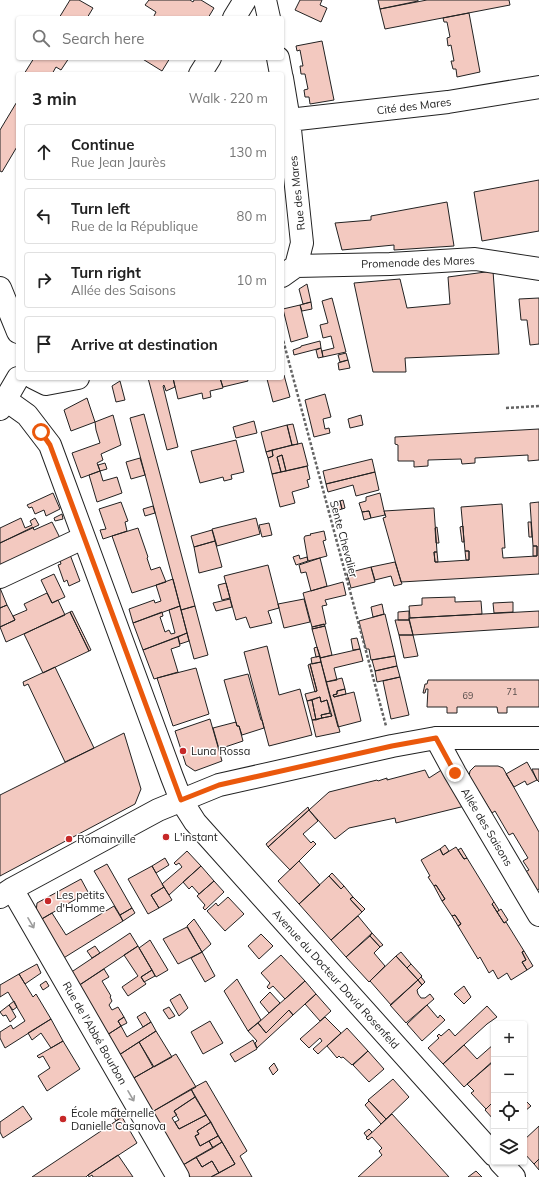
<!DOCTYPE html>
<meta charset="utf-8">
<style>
:root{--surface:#fff;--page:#f6f6f6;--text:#222;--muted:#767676;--line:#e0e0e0}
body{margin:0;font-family:Mulish,sans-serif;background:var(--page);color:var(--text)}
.controls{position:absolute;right:12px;bottom:12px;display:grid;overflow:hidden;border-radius:4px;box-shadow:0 1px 3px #0004}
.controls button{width:36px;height:36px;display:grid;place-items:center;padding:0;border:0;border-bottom:1px solid var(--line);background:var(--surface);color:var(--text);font:20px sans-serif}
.stop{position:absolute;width:12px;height:12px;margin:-9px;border:3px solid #ea580c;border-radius:50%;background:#fff}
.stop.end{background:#ea580c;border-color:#fff;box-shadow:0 1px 4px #0008}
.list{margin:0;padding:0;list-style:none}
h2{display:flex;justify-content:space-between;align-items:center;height:52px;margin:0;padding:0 16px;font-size:17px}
h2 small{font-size:13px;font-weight:400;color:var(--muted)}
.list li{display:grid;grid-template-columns:26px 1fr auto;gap:12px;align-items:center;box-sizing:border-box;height:56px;margin:0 8px 8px;padding:0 8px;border:1px solid var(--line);border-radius:4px}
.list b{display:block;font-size:15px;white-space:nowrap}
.list p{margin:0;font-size:13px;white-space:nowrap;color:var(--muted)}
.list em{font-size:13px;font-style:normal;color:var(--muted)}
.icon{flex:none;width:22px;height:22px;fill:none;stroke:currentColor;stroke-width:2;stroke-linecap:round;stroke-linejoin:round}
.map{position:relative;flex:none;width:539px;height:1177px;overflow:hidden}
.search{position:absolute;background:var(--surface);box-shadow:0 1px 3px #0004;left:16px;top:16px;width:268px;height:44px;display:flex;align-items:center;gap:10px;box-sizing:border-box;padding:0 14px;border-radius:4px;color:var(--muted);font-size:15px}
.panel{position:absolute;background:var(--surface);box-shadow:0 1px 3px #0004;left:16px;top:72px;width:268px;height:308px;border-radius:4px}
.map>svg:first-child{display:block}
.building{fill:#f3c9c0;stroke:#222}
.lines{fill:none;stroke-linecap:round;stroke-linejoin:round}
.minor-casing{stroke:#222;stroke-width:24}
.path{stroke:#646464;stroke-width:2.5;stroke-dasharray:3 2;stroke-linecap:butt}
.minor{stroke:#fff;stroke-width:22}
.oneway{stroke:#9c9c9c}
.route{stroke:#ea580c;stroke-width:5}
.poi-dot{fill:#c62828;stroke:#fff;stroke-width:1.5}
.labels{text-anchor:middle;stroke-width:3;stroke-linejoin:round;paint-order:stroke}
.number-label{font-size:9px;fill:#564c4a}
.street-label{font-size:11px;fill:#222;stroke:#fff}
.poi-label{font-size:11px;fill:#222;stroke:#fff;text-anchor:start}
</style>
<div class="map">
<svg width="539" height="1177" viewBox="0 0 539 1177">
<rect width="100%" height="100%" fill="#fff"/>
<path class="building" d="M70,0H79L93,8L87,18H59Z
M149,0H190L193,2L194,0H201L214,8L208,18H153L156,12L145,5Z
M300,0H322L320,5L327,8L321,22L295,10Z
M378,0H418V1L380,9Z
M427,0H509L510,5L385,29L380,9Z
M469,13L480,72L457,77L456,69H453L451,61H454L451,45L448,46L447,38L450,37L447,22H444L443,18Z
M322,41L334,100L310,104L309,97H305L304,90L308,89L305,74H301L300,66H303L300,50L297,51L296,46Z
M34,58H69L61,70L56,67L52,74H24Z
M141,58H170L162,71Z
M18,100V145L2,172L0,171V130Z
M539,180V231L482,241L474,192Z
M447,202L454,246L394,250V245L342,250L335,223L371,220V216Z
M493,271L499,354L405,358L406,372H373L354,283L400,279L407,308L450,304L448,277Z
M307,284L311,302L303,304L299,289Z
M332,298L346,352L323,357L322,351L334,348L331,336L323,338L320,325L328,323L322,301Z
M539,298V344L530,345L527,320H521L519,299Z
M311,302L312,309L302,311L300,305Z
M300,305L308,337L291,342L283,309Z
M320,341L321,348L294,355L293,350L301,347V346Z
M321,348L323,357L318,358L316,350Z
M346,353L348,360L340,362L338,355Z
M348,360L350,368L339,370L338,363Z
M284,375L290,397L273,402L267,379L282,378V376Z
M148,378H173L175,387L166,391L164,385L163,386L178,447L167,450Z
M173,378H220L223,388L210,391L211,397L203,399L202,393L178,399Z
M220,378H247L248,381L223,387Z
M120,381L125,400L116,402L112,386Z
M325,394L331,417L323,419L325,429L329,428L330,433L314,437L305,400Z
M87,398L95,422L71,431L64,410Z
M144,414L195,606L181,610L130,418Z
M113,415L121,445L101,454L103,460L97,463L100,471L81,478L72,453L100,443L96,430L95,422Z
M361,415L363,425L350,428L348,419Z
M254,421L257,433L236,438L233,427Z
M293,424L298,444L292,445L287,425Z
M287,425L292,445L266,452L261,432Z
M539,429V460L528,461V455L475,458V463L462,464L461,459L428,460V466L414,467V461H398V445L395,444V437Z
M236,440L244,472L231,475L232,479L224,481L223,477L200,483L191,451Z
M302,443L308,466L286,471L282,455L277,457L281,472L272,474L268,458L273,456L272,450Z
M272,450L273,456L268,458L266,452Z
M282,455L286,471L281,472L277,457Z
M140,458L145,475L131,479L126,462Z
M372,459L375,472L326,484L323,471Z
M105,463L107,469L100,471L98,465Z
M307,466L310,479L307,480L309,487L292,492L295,503L280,507L272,474Z
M100,471L103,481L117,477L122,493L97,502L89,475Z
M375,472L379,490L356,496L353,485L328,492L326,484Z
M53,493L60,509L46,516L44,510L35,514L32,507L29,508L27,505Z
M380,493L385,515L371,518L369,511L362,512L359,503L366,501V497Z
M343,500L345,508L342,509L340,501Z
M340,501L342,509L332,512L331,503Z
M121,502L128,521L125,522L127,531L103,539L100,530L106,529L99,509Z
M539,502V574L401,582L383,518L386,517L384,511L434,508L437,552H434L435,562H438L469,560V551H465L461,507L502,504L505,548H502L503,558L537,556V546H533L530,503Z
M153,506L155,513L145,516L143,509Z
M369,511L371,518L364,520L362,512Z
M62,514L63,519L55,521L54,518Z
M21,518L25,528L32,525L30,521L35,518L39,525L0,543V528Z
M256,518L260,534L217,546L212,529Z
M52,522L61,540L0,569V543L33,527L34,530Z
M528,522H531L532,537H529Z
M269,523L272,535L262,537L259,525Z
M463,526L464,542H462L460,527Z
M437,527L439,543H436L435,528Z
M138,528L148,557L147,558L151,570L160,567L166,582L132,593L112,536Z
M212,530L215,541L194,547L191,536Z
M324,531L326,540L323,541L327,556L308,561L304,538L305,536L311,535L310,534Z
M215,541L222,567L199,573L194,547Z
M533,546H537V556H533Z
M465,551H469V560H466Z
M69,552L80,581L69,586L67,580L64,582L58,565L61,564L59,557Z
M434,552H437L438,562H435Z
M299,555L300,559L307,557L308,561L296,565L293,557Z
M320,558L327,586L311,591L306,572L301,573L299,565Z
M395,562L402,584L394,586L391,576L375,580L371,567Z
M268,565L279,608L268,611L272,623L250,628L246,617L236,620L224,576Z
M371,567L375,582L351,588L347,573Z
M54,574L65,597L52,603L41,580Z
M173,579L180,606L133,623L129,609L154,600L155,603L161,601L156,585Z
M343,582L346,595L325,600L327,605L322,606L326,624L312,627L303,593Z
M226,583L230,598L222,600L218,585Z
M0,588L7,605L0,608Z
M47,593L52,603L58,600L65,615L6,642L0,627L15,620L13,616L27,610L24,604Z
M455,597V602L481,601L482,614L410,618L409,606L422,605V598Z
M230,599L232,607L216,611L213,603Z
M304,599L310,622L284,628L278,604Z
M513,602V612L494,613L493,603Z
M382,604L384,614L373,617L371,607Z
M7,605L15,620L0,627V608Z
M180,606L187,633L143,650L133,623L162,612L163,616L160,617L165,632L169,630L171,634L175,633L169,610Z
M195,606L208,655L194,659L181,610Z
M72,611L91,650L89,651L70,612Z
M409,611V620H398V612Z
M539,611V627L413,635L409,618Z
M70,612L89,651L43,673L24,634Z
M385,614L395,656L371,660L369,649H366L359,621Z
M395,620H409L413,635H399Z
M324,624L325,626L312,629V627Z
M325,626L332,655L320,658L312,629Z
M187,633L189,641L180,644L178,637Z
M399,635H413L418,656L404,658Z
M178,637L180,646L171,649L178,672L154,679L143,650Z
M357,638L360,649L353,650L351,639Z
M267,646L279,695L300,689L312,735L269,746L244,652Z
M317,647L320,656L316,657L314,648Z
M360,649L363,661L334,668L337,680L326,682L320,658Z
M320,656L321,662L312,664L311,658Z
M395,656L397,666L375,671L372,660Z
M321,662L340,732L316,737L312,720L332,716L327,700L321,702L320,697L307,701L305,694L317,691L310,664Z
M310,664L317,691L315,692L308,665Z
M397,666L400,677L377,682L375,671Z
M55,667L94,748L65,762L28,684L24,686L23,682Z
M196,668L209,714L173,726L157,678Z
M248,674L261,720H262L264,728L242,735L239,726H237L224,680Z
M400,677L409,715L391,719L383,681Z
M342,678L345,689L337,691V694L333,695L334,697L354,692L361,721L338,727L326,682Z
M428,680H539V707H507V713H498L497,707H457V713H447V707H427L428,689H426L425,693H423L425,684H427Z
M345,689L346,694L334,697L333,695L337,694V691Z
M320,697L321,702L327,700L330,713L321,715L322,718L316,720L312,700Z
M312,700L316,720H312L307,701Z
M330,713L332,716L322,718L321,715Z
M210,719L222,761L195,771L186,765L175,731Z
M236,722L237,726H239L243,741L219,749L213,728Z
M124,733L141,789L135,804L0,876V795Z
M527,762L537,780L527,785L525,781L514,787L506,774Z
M475,766H498L503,768L539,832V889L536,891L525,872L529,870L523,861L528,858L513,833L509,835L495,811L492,813L469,776L470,771Z
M443,769L465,806L396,823L395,818L349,828L335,839L309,810L329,792L377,780L378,781L387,778V780L425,770L429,778Z
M532,769H539V782L537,780Z
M308,807L309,810L268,847L266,844Z
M309,810L318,821L303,834L311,843L313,841L316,844L290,870L268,847Z
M445,845L449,851L443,855L440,849Z
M456,847L464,859L467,858L494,902L492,904L504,923L506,922L524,951L522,952L526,960L522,962L527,970L511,980L507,973L498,979L493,970L489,973L480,957L478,959L458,926L461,924L455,915L452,916L442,901L445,899L436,885L434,886L428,877L430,876L421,860L440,849L443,855Z
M461,848L467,858L464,859L458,850Z
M187,851L201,866L169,895L162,884L182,867L179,863L176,865L174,863Z
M165,858L169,865L156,873L152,866Z
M299,861L320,885L299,904L278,881Z
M107,864L132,908L120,915L94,871Z
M152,866L164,887L151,895L159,908L148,914L128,879Z
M201,866L214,881L199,894L192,886L189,889L183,882Z
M332,873L344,886L341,889L329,876Z
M329,876L341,889L344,886L353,897L350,899L362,912L331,940L299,904Z
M81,879L88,892L40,920L36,912L37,903Z
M214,881L224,892L205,910L203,908L205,905L197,896Z
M436,885L445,899L442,901L434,886Z
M164,887L172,900L159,908L151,895Z
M228,897L244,914L225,931L207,911L216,903L218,906Z
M353,897L365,909L362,912L350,899Z
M494,902L499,910L497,912L492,904Z
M114,906L123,921L62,959L40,920L52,913L66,935Z
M132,908L135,913L123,921L120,915Z
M501,909L508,920L504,923L497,912Z
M455,915L461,924L458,926L452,916Z
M358,916L372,933L346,957L331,940Z
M194,919L211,944L202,952L187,926Z
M187,927L202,952L178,964L163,939Z
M130,933L138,946L78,986L70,973Z
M372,933L383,945L380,947L370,936Z
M261,934L273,946L259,959L248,946Z
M370,936L380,947L374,953L385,966L369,982L346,957Z
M150,940L168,970L156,977L139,948Z
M95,946L100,953L92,958L87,951Z
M138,946L152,970L141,977L146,984L128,996L122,987L138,976L124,955Z
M524,951L533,966L527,970L522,962L526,960L522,952Z
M202,952L215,976L205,982L191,958Z
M401,952L411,964L407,968L396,956Z
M281,955L305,981L285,999L273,986L269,989L267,987L270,983L261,973Z
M396,956L418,980L391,1005L370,981Z
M37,964L41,973L25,984L19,974Z
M411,964L422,976L418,980L407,968Z
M104,969L109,977L102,981L111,996L110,997L112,1001L109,1005L112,1010L118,1007L124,1017L118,1021L121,1026L107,1035L78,986Z
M152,970L155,976L144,982L141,977Z
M19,974L33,997L36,994L51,1019L5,1048L0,1038V1032L11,1025L13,1029L25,1021L8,992L0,997V985Z
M421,977L425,982L422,985L418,980Z
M237,979L261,1020L248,1031L224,991Z
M418,980L422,985L417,990L418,994L421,998H425L430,994L434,999L406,1023L390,1005Z
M46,981L49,986L43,990L40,985Z
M305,981L316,994L293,1015L289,1010L266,1033L258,1023Z
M464,986L471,997L464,1004L454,994Z
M270,992L280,1003L269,1013L260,1002Z
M180,994L188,1008L179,1016L170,1000Z
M316,994L331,1011L320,1021L305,1004Z
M14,1001L17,1007L13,1010L9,1005Z
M9,1005L16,1017L10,1022L6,1015L3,1016L0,1012Z
M427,1005L438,1018L440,1015L445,1020L422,1041L407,1024Z
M487,1006L497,1017L487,1024L443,1064L428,1048L439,1038L437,1036L439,1034L441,1036L449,1029L455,1036Z
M169,1007L175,1016L169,1019L163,1010Z
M289,1010L293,1015L257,1048L255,1043L257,1041L248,1031L258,1023L266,1033Z
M145,1012L151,1022L143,1027L137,1017Z
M124,1017L127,1023L121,1026L118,1021Z
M325,1017L341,1033L318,1054L313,1049L322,1041L320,1038L309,1048L300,1039Z
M51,1019L63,1041L51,1048L41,1033L32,1040L28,1033Z
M210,1021L223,1043L203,1054L191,1032Z
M151,1022L156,1031L119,1055L107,1035L121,1026L127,1037Z
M347,1028L368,1051L352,1065L343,1057L341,1058L339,1056L337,1058L327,1046Z
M156,1031L172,1057L154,1067L139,1042Z
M253,1040L257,1049L235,1062L230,1054Z
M63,1041L80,1069L47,1091L38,1076L50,1068L43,1056L39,1058L37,1056Z
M139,1042L153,1067L132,1079L119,1055Z
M494,1044V1060L464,1087L443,1064L464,1045L477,1059Z
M368,1051L384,1069L369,1082L353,1065Z
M176,1054L196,1087L152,1112L132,1079Z
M494,1061V1101L486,1109L471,1093L474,1091L467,1084Z
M274,1063L278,1070L273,1075L269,1068Z
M393,1079L409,1097L386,1119L368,1100Z
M206,1081L247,1151L240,1156L252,1177H211L235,1164L191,1089Z
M191,1089L195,1097L174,1111L177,1115L172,1118L179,1129L206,1115L211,1122L197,1131L199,1134L195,1136L200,1146L209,1141L213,1148L183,1165L152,1112Z
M195,1097L206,1115L179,1129L175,1122L179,1120L174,1111Z
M524,1099L531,1106L525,1111L524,1110Z
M369,1101L386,1119L381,1124L365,1105Z
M494,1101V1120L485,1110Z
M23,1106L32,1119L3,1138L0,1132V1122Z
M116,1108L122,1117L116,1121L111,1112L112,1109Z
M392,1114L449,1177H358L382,1155L379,1151L382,1148L372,1137L368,1140L366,1138Z
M122,1117L137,1143L88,1175L86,1177H32Z
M211,1122L218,1136L200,1146L195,1136L199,1134L197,1131Z
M539,1126V1159L534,1164L524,1153V1140Z
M369,1129L372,1132L367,1137L364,1133Z
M218,1136L222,1142L213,1148L209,1141Z
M222,1142L235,1164L219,1173L212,1161L202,1167L196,1157Z
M118,1155L133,1177H93L92,1175L89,1177L88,1175Z
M196,1157L202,1167L212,1161L219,1173L211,1177H190L183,1165Z
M539,1159V1170L534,1164Z
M476,1171L482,1177H468Z"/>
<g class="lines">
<defs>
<path id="minor" d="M265,0L269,18
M234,18L245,0
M278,58L281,74
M200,74L210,58
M282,78L289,120L302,243L296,266L282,276
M289,120L448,102L539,87
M296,266L390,264L475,259L539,269
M0,288L18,332
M34,378L46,384L78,378
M6,400L27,415L50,445L172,777L181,800L195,822L494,1155
M0,409L18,378
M0,577L83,538
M436,738L455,773L539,915
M12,889L178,1177
M0,897L12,889L158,810L219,785L392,746L436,738H539
M500,1162L514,1177"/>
</defs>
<use href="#minor" class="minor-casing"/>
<path class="path" d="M282,336L386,726
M506,408L539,406"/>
<use href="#minor" class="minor"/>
</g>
<defs><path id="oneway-shaft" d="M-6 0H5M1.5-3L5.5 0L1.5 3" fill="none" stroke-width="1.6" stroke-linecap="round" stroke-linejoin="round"/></defs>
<g class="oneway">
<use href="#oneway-shaft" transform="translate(31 923) rotate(60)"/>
<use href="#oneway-shaft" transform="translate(131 1096) rotate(60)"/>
</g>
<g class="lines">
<path class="route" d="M41,432L50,445L181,800L219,785L392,746L436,738L455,773"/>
</g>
<g class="poi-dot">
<circle cx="183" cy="751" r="4"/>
<circle cx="166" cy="837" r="4"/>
<circle cx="69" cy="839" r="4"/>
<circle cx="48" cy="901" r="4"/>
<circle cx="63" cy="1119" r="4"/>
</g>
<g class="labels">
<g class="number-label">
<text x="512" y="695">71</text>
<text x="468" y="699">69</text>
</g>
<g class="street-label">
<text transform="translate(414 106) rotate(-7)" y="4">Cité des Mares</text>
<text transform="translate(297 193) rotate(-96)" y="4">Rue des Mares</text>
<text transform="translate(418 262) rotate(-2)" y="4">Promenade des Mares</text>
<text transform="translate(344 539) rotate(75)" y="4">Sente Chevalier</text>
<text transform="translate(487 827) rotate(59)" y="4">Allée des Saisons</text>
<text transform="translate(336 979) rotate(48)" y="4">Avenue du Docteur David Rosenfeld</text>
<text transform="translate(95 1033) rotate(60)" y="4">Rue de l'Abbé Bourbon</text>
</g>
<g class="poi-label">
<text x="191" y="755">Luna Rossa</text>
<text x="174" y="841">L'instant</text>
<text x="77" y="843">Romainville</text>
<text x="56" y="899">Les petits<tspan x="56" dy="13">d'Homme</tspan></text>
<text x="71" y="1117">École maternelle<tspan x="71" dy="13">Danielle Casanova</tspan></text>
</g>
</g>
</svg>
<div class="controls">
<button>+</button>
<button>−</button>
<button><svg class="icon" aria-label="locate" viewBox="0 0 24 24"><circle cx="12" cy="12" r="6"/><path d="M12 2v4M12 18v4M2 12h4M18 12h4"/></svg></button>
<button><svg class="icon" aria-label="layers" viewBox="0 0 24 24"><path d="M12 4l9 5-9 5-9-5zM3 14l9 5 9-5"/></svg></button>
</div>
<div class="stop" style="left:41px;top:432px"></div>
<div class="stop end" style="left:455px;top:773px"></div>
<div class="search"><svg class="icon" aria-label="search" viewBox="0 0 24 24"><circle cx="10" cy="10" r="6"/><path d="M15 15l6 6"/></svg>Search here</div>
<section class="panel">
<h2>3 min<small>Walk · 220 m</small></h2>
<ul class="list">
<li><svg class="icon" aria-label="ahead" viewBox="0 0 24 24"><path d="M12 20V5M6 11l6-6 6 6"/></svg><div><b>Continue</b><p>Rue Jean Jaurès</p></div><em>130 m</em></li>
<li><svg class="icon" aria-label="left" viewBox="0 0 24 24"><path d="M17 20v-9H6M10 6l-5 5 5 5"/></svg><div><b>Turn left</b><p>Rue de la République</p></div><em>80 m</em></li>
<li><svg class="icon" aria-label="right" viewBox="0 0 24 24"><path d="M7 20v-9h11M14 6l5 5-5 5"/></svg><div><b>Turn right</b><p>Allée des Saisons</p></div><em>10 m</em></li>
<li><svg class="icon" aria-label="arrive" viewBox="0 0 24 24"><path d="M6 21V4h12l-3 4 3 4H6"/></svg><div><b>Arrive at destination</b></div></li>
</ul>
</section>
</div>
